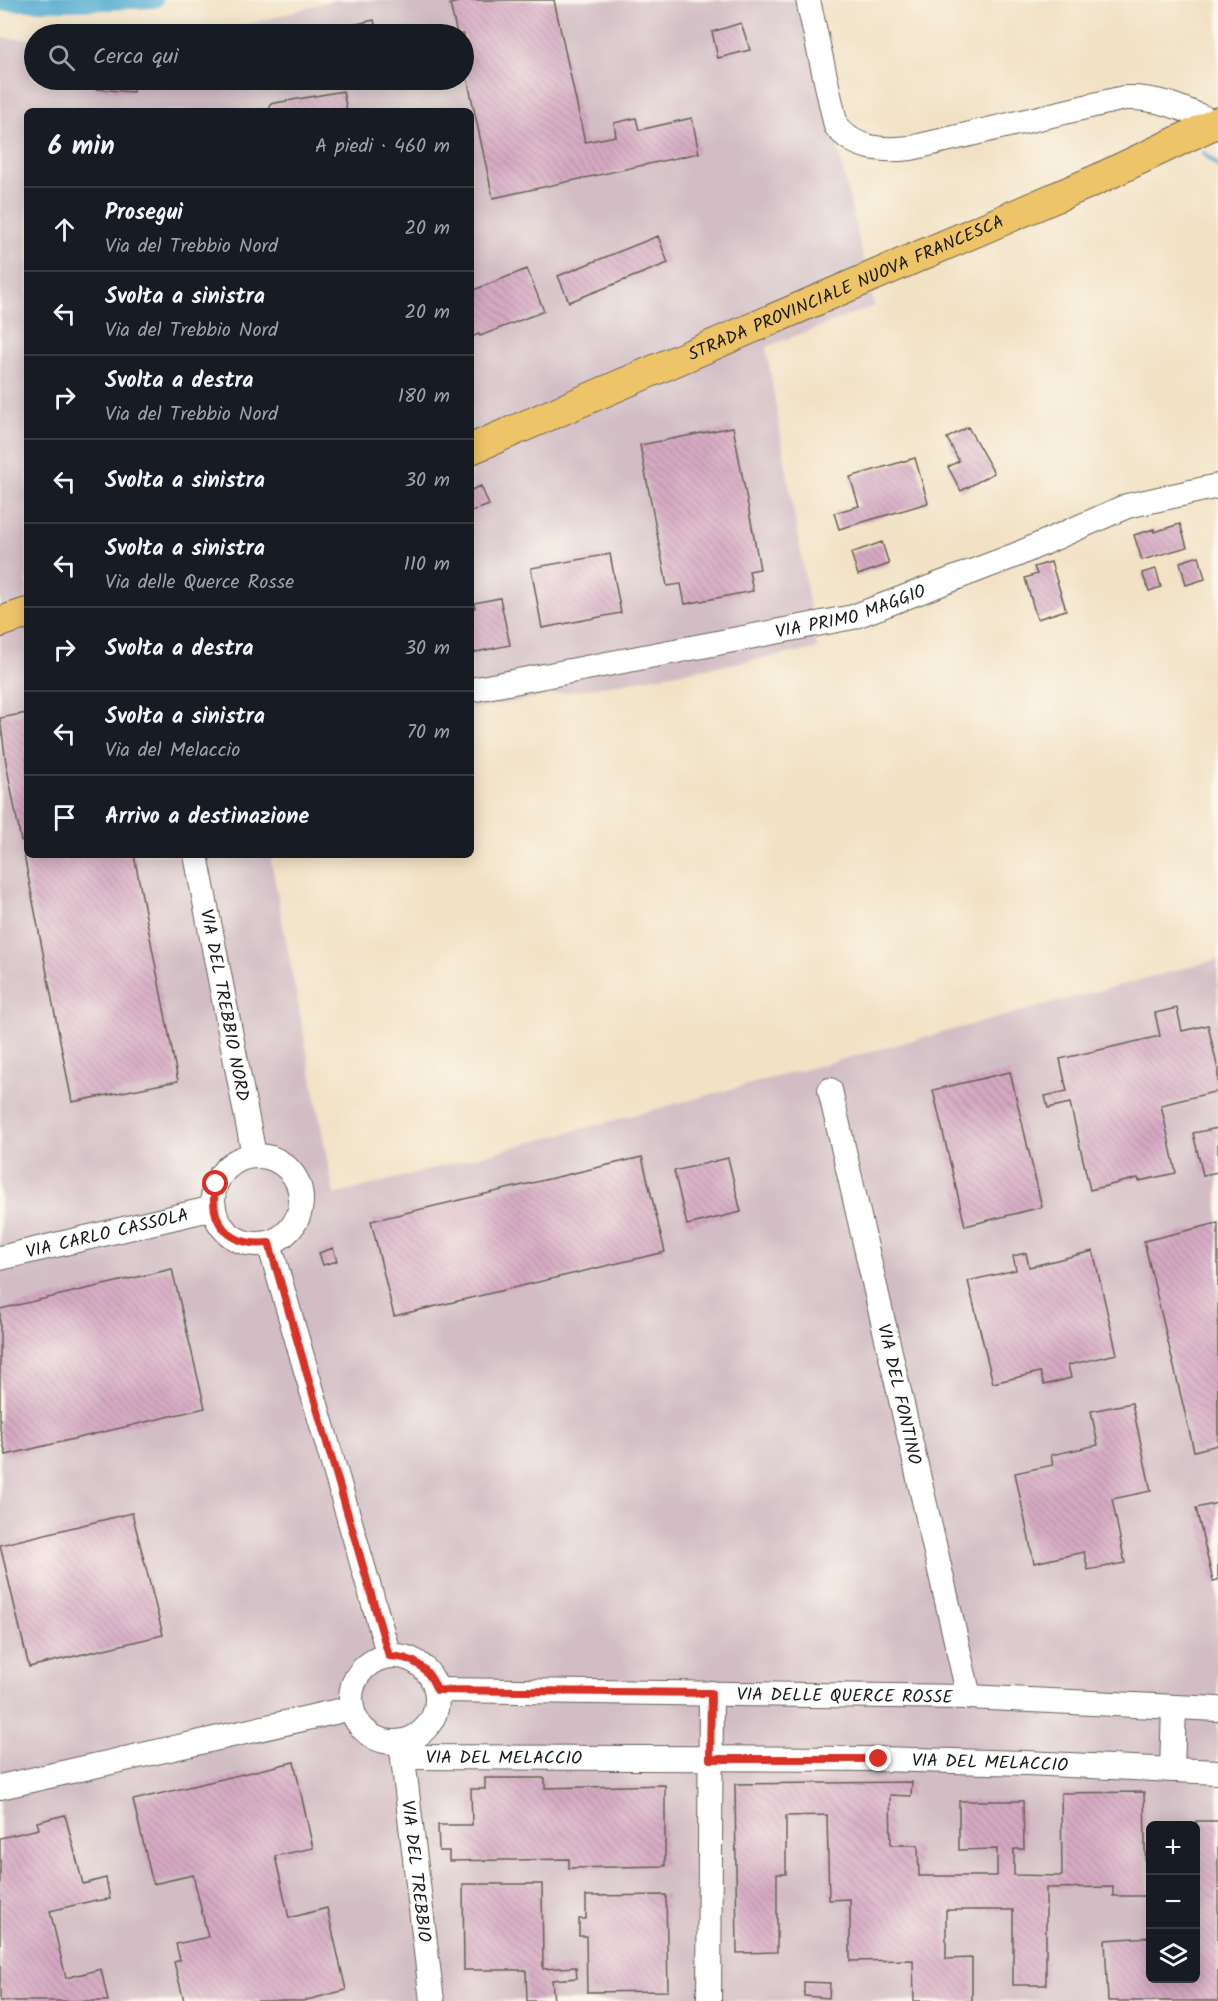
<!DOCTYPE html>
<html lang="it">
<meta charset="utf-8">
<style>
:root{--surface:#171b24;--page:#20242c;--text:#f1f3f6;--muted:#9ea1a6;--line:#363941}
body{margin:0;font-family:Kalam,sans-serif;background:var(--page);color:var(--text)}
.controls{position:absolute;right:18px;bottom:18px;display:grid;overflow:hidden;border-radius:9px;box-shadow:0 3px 15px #0003}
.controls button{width:54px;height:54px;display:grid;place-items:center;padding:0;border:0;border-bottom:2px solid var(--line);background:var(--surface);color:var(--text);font:30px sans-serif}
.stop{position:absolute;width:18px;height:18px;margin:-14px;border:4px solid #d93025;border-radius:50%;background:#fff}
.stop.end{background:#d93025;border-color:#fff;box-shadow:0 2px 6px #0008}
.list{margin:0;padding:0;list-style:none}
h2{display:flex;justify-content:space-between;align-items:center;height:78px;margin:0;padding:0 24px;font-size:26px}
h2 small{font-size:20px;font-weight:400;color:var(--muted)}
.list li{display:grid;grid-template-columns:39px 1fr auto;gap:18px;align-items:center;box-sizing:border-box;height:84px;padding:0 24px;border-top:2px solid var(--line)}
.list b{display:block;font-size:22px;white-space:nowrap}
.list p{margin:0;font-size:20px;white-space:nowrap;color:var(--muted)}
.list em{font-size:20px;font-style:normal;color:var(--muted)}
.icon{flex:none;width:33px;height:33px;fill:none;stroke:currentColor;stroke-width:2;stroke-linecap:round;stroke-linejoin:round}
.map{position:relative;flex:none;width:1218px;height:2001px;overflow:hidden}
.search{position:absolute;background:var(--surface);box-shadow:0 3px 15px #0003;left:24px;top:24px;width:450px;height:66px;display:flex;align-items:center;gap:15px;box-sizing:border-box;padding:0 21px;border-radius:33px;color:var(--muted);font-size:22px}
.panel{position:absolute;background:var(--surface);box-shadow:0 3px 15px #0003;left:24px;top:108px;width:450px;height:750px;border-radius:9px}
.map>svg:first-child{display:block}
.industrial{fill:#d2bdc5;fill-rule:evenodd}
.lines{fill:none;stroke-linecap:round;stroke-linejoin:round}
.stream{stroke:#52acd0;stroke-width:4.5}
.canal{stroke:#52acd0;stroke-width:16}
.building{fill:url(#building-back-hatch)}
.minor-casing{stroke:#676157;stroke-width:26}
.major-casing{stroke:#676157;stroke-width:32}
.minor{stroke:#fff;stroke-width:24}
.major{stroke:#eec469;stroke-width:30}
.route{stroke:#d93025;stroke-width:8}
.labels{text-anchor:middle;stroke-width:6;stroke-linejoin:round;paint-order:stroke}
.street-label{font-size:18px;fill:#1c1c1c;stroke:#fbf7ec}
</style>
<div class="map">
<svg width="1218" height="2001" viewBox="0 0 1218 2001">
<defs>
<pattern id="building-back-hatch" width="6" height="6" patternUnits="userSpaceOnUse" patternTransform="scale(1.5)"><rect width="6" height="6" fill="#d5a9c2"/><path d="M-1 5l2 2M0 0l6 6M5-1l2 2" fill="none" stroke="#b691a6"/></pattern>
</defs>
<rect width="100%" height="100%" fill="#fbf7ec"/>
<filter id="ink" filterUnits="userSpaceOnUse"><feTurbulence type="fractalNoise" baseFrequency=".0167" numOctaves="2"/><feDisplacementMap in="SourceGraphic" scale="12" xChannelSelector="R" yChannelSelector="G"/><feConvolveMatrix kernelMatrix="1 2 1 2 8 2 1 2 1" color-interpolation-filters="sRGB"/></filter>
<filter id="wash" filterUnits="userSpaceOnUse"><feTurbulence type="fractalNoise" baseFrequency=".008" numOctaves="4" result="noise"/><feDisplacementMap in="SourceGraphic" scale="24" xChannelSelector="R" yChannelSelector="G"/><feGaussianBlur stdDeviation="1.35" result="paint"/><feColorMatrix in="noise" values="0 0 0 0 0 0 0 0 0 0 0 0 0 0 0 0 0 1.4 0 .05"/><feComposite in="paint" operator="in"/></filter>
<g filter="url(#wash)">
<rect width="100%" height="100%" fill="#f2e2c5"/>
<path class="industrial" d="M334,0H804L874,306L766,347L817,649L539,697L471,710V111H27V855H270L334,1195L1218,959V2001H0V38L34,39V80H464V34H215ZM1150,1826H1196V1978H1150Z"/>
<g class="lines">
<path class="stream" d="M1204,153L1218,166"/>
<path class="canal" d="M0,3H82L155,0"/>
</g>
<g id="blocks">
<path class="building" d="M466,0H554L585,142L616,136L614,123L636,118L639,130L692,118L699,153L493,198L464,63V34H457L450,4Z
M374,20L377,34H335V29Z
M741,23L750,50L718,58L712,32Z
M96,80H134L133,92L96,89Z
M343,91L347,111H270V104Z
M658,236L668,263L569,302L558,276Z
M527,269L544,311L480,336L479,334L471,337V291Z
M733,427L760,569L749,571L753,591L685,604L681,584L667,586L640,445Z
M968,427L994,473L961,491L948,467L959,461L947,438Z
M915,458L928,503L839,529L834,513L859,506L850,477Z
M481,486L489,505L471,512V490Z
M1180,524L1187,547L1142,560L1134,535L1154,529V532Z
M882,542L889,564L858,575L851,553Z
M610,554L621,613L542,628L531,568Z
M1199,556L1205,579L1186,585L1180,562Z
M1051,562L1066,610L1037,619L1025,578L1037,574L1034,567Z
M1156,569L1161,587L1149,591L1142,573Z
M500,598L510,645L471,653V609L475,608L474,603Z
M27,713V840L21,841L6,763L0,718Z
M24,855H134L178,1081L72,1102Z
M1177,1008L1182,1031L1208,1025L1218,1070V1091L1161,1105L1176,1173L1139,1181L1138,1178L1090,1190L1070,1103L1048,1108L1045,1096L1067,1091L1060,1059L1160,1036L1155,1013Z
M1010,1072L1042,1207L965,1226L933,1090Z
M1218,1128V1172L1203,1175L1193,1133Z
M642,1157L665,1252L394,1316L371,1221Z
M728,1158L741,1212L687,1225L674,1171Z
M1218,1223V1445L1194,1451L1144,1241Z
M333,1248L337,1261L323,1265L319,1253Z
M1093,1251L1117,1354L1068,1365L1071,1378L1044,1385L1040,1372L993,1383L968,1281L1016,1270L1013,1256L1026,1253L1029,1267Z
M172,1269L205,1408L6,1455L0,1429V1309Z
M1132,1403L1151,1491L1112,1499L1125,1563L1088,1570L1084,1552L1034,1563L1015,1473L1053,1465L1051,1455L1098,1445L1091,1411Z
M1218,1503V1580L1213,1581L1196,1508Z
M132,1513L163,1635L29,1667L0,1545Z
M294,1762L313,1848L275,1856L284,1896L289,1918L327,1908L346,1990L303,2001H184L174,1962L180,1960L176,1944L208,1937L193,1875L153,1884L133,1800Z
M485,1778H545V1788L665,1785V1866L569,1868V1859L449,1861V1851H439L438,1825H472L471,1789H485Z
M912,1782L911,1796L890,1795L891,1845H918L919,1876H997V1849L959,1850V1801H1023L1024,1849H1014V1875L1062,1876L1061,1793L1144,1792L1146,1896H1113V1887L1046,1888V1985H1013V1910H946V1959L972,1958V2001H914L913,1960L850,1961V1899L829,1900L827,1815L786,1816V1874H777V1952L737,1953L735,1784Z
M65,1815L83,1884L106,1878L110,1899L96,1901V1900L50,1911L66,1978L101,1969L108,2001H0V1838L39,1829L37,1822Z
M1196,1821H1218V2001H1108L1105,1940L1150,1937V1978H1196Z
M463,1884H542L543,1969L576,1967L577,1978L552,1980L554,2001H527L526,1970H464Z
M666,1895L668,1991L587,1992L586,1936H579V1919H586V1896Z
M804,1982L830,1983L829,1998L804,1996Z"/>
</g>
</g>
<g filter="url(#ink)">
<use href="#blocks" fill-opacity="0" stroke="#676157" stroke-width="1.5"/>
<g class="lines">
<defs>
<g id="minor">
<path d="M808,0L836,126C855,150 883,151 911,148L1124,98C1161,97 1183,109 1216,123"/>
<path id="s1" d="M471,690L853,617L1016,555L1127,506L1218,486"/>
<path id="s2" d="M196,855L254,1155"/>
<path id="s3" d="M830,1090L969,1697"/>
<circle cx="257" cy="1200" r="44"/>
<path d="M269,1243L389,1656"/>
<path id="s4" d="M0,1258L214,1208"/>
<circle cx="394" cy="1699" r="43"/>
<path id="s5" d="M437,1690L969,1697L1218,1709"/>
<path id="s6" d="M401,1742L432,2001"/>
<path id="s7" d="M404,1757L879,1759L1026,1763L1218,1772"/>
<path d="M1172,1770L1174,1707"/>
<path d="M0,1787L352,1708"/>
<path d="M709,2001L711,1693"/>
</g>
<g id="major">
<path id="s8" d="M471,449L1096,180L1218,122"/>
<path d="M0,622L27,613"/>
</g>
</defs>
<use href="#minor" class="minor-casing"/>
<use href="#major" class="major-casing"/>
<use href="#minor" class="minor"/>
<use href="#major" class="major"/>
</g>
</g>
<g class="lines" filter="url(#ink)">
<path class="route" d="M216,1184C207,1223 230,1247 269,1243L389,1656C413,1657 428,1667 437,1690L711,1693L710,1759H879"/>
</g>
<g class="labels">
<g class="street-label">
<text dy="6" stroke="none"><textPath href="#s8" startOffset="408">STRADA PROVINCIALE NUOVA FRANCESCA</textPath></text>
<text dy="6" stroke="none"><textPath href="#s1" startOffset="388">VIA PRIMO MAGGIO</textPath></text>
<text dy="6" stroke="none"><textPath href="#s2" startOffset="153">VIA DEL TREBBIO NORD</textPath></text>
<text dy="6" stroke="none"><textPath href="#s4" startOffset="110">VIA CARLO CASSOLA</textPath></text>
<text dy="6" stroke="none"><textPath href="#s3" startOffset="312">VIA DEL FONTINO</textPath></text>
<text dy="6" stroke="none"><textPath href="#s5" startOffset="408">VIA DELLE QUERCE ROSSE</textPath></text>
<text dy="6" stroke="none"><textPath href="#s7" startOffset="100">VIA DEL MELACCIO</textPath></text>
<text dy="6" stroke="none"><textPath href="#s7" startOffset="586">VIA DEL MELACCIO</textPath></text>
<text dy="6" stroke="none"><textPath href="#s6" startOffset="130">VIA DEL TREBBIO</textPath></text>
</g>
</g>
</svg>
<div class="controls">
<button>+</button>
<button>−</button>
<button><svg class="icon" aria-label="layers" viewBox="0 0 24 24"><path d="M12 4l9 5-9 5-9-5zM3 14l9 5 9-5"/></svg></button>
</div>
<div class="stop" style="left:216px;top:1184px"></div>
<div class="stop end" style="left:879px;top:1759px"></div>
<div class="search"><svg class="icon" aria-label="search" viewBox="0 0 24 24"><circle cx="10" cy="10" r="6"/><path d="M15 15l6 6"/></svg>Cerca qui</div>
<section class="panel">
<h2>6 min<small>A piedi · 460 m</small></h2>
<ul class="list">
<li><svg class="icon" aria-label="ahead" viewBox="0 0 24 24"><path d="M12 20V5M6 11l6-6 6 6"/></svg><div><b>Prosegui</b><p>Via del Trebbio Nord</p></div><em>20 m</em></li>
<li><svg class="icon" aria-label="left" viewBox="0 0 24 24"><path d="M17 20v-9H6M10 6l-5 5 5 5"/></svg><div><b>Svolta a sinistra</b><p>Via del Trebbio Nord</p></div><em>20 m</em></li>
<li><svg class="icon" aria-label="right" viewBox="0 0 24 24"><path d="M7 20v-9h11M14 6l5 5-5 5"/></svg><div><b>Svolta a destra</b><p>Via del Trebbio Nord</p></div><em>180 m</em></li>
<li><svg class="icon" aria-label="left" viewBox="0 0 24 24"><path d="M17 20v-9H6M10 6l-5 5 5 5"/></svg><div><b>Svolta a sinistra</b></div><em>30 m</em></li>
<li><svg class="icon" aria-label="left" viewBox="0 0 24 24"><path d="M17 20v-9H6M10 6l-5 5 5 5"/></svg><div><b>Svolta a sinistra</b><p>Via delle Querce Rosse</p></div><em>110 m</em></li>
<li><svg class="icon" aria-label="right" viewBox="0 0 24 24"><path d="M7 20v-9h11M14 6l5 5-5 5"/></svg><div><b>Svolta a destra</b></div><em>30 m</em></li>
<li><svg class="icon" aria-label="left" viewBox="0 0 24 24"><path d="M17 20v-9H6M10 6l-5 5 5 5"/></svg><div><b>Svolta a sinistra</b><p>Via del Melaccio</p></div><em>70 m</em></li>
<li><svg class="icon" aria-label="arrive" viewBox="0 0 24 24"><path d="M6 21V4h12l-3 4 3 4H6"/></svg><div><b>Arrivo a destinazione</b></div></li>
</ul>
</section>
</div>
